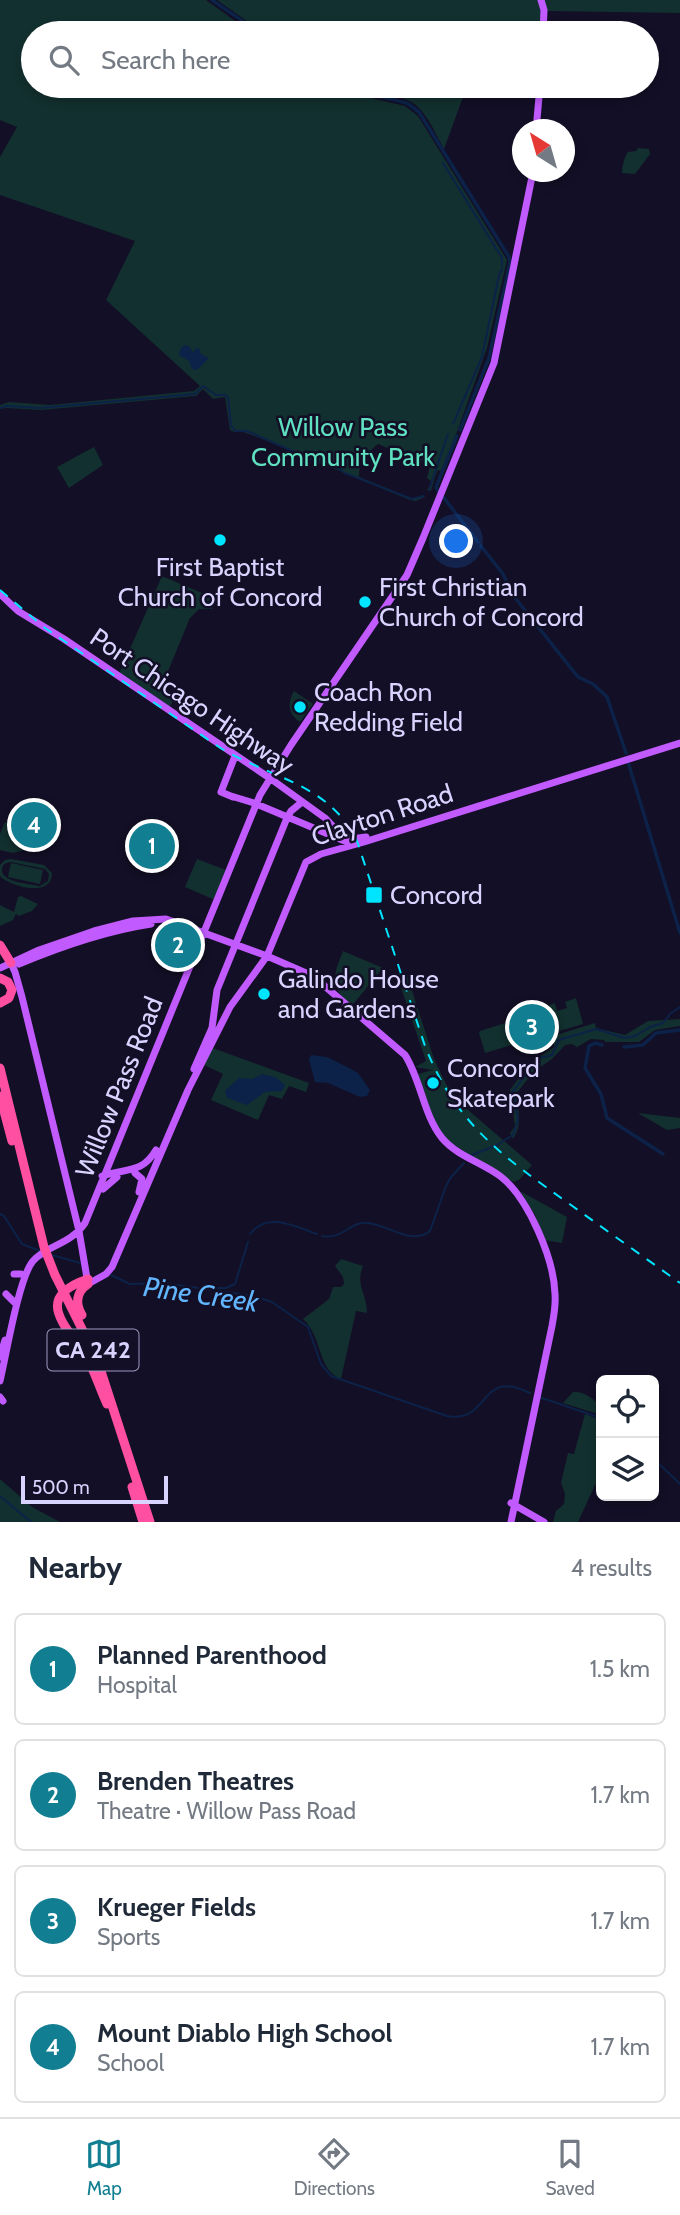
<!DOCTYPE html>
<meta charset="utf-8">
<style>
:root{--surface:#fff;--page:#f6f6f7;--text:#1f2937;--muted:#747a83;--line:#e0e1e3;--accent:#117e91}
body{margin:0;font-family:Cabin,sans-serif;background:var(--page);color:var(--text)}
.controls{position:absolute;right:21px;bottom:21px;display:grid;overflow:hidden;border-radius:10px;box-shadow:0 4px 10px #0003}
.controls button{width:63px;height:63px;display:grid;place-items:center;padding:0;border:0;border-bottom:2px solid var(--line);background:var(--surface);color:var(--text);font:35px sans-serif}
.compass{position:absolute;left:512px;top:119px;width:63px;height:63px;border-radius:50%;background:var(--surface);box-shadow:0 4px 10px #0003;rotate:323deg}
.scale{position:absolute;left:21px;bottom:18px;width:147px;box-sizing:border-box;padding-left:7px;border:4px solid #d9d4ff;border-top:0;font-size:19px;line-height:24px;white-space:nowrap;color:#d9d4ff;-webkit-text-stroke:5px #130f26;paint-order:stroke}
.you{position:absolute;left:457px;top:542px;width:24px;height:24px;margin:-18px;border:5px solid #fff;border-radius:50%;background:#1a73e8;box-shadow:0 0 0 10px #1a73e833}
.badge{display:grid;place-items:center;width:46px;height:46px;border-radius:50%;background:var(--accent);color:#fff;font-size:23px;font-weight:700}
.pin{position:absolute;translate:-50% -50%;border:4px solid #fff;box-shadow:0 2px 7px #0006}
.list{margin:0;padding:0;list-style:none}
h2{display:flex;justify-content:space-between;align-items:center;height:91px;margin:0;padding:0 28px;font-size:30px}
h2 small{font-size:23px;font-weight:400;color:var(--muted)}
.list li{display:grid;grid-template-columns:46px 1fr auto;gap:21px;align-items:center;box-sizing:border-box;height:112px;margin:0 14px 14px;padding:0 14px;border:2px solid var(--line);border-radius:10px}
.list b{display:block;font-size:26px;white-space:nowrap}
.list p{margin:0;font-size:23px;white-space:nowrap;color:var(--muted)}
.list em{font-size:23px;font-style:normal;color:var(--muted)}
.icon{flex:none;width:38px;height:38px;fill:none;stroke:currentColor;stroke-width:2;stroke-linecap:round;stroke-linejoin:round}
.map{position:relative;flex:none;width:680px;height:1522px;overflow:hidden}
.search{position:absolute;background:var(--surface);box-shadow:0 4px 10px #0003;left:21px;right:21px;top:21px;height:77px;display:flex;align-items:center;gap:18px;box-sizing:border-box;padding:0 24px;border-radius:38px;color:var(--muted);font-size:26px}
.sheet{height:595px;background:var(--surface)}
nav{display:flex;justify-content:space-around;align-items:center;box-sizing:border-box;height:98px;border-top:2px solid var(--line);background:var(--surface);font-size:19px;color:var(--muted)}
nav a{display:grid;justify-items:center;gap:4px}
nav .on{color:var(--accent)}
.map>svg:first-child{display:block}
.green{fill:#12302f;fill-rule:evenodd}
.water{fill:#0c2248}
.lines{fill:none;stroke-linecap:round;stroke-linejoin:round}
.stream{stroke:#0c2248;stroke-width:2}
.canal{stroke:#0c2248;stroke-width:3.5}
.major{stroke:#c25bff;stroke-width:7}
.highway{stroke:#ff4fa3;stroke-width:9}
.rail{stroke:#00e5ff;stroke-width:2;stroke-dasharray:10 9;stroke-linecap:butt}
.poi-dot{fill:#00e5ff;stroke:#130f26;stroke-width:2.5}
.labels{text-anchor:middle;stroke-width:5;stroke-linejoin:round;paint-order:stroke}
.shield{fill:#130f26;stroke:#9e99be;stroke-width:2}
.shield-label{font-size:24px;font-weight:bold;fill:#d9d4ff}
.park-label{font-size:26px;fill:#5fe0c0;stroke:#130f26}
.poi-label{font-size:26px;fill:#d9d4ff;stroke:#130f26;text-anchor:start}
.street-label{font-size:26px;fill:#d9d4ff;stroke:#130f26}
.water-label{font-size:28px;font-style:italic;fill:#62b6ff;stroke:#130f26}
</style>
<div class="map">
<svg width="680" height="1522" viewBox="0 0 680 1522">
<rect width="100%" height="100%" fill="#130f26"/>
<path class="green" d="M0,0H206L252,33H33V86H330L337,90L405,106L418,116L507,260L487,348L457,432L441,471L438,470C434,477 434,483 431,491L427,490L432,482L427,478L430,466L378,444C368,452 358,464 359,477L413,499L423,495L425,497L416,501L410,500L252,435L240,431L234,432L230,430L225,397L213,399L203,389L196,396L41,410L6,408L0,409V405L9,402L50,405L194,391L200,386L106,300L135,241L0,195V157L17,127L0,120Z
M217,0H680V13L548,11L544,13L543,33H264Z
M347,86H467L444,149C436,135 429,117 417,106C402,93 366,90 347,86Z
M638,148L649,149L650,154L635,174L622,173C622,167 624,157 628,152L636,151Z
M94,447L103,465L69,488L57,467Z
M162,576L216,599L212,609H199L190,618L166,676L168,690L175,697L168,710L118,676Z
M294,691L313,704L300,722C288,714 287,703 294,691Z
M5,822L33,834L24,850L13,853L0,850V834Z
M11,859L44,865L52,873C52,899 9,886 0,876V865L5,860ZM11,862L45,869L49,874L48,881L40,886C30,884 0,882 2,869C3,863 6,863 11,862Z
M197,859L226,870L215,900L185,887Z
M11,863L43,870L40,884L8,877Z
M21,896L38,904L32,911L19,916L16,914L13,920L0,926V905L14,912L18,897Z
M343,951L383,968L350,1008C331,984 332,979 343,951Z
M396,973L407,975L434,1059L446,1084L460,1103L532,1165L520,1179L514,1182L498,1174L441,1136L415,1075L433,1070L415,1067L426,1061Z
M576,998L583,1024L485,1053L479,1033L480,1031L521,1018V1015L555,1003L557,1011L567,1008L565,1002Z
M680,1019V1026L655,1030L639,1042H605L604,1040L591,1039L577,1047L572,1044L565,1045L552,1059L533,1072L516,1094C518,1110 523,1124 513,1139L510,1133L515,1126L510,1090L530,1063L554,1047L553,1036L595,1023L596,1028L625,1035L648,1021Z
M210,1047L309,1083L306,1092L289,1086L282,1099L269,1095L258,1120L211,1100L223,1074L202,1064Z
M638,1113L680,1118V1128L667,1130Z
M520,1191L567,1217L562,1243L544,1240L535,1215Z
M341,1259L363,1266C355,1286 367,1293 367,1313L356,1311L341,1379C317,1370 323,1337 303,1319L329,1299L333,1287H341L344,1284L343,1277L335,1266Z
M573,1392C584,1391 594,1399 601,1407V1415L563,1403Z
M585,1414L601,1420V1472L578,1522H553L556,1511L564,1504L565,1494L561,1483L568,1453L574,1454Z
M0,1479L32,1507L60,1522H0Z"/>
<path class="water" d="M185,345L190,347L193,353L196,348H199L201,354L209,358L197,370L192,369L189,361L179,355L180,349Z
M311,1055L327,1057L351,1069L358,1073L370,1090L367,1096L360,1097L328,1083L315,1082L309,1060Z
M262,1074L275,1077L285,1085L282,1091L265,1092L247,1105L227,1098L225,1091L239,1078L252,1079Z"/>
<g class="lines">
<path class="stream" d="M443,163L502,258V266
M0,408L7,406L40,408L195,394L203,386L216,395H226L228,398L231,425L235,431H247L313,460L324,462
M453,424L482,357L499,275L502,269
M330,463L345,473L412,499L424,496
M429,490L448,434
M472,1155L495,1146L513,1135L518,1120L513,1091L539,1058L552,1055L559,1040L596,1029L625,1038L635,1036L650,1027L663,1023L671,1013L680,1007
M0,1214L4,1216L22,1244L40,1251
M250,1234C268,1211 296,1227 317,1234
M322,1236C344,1240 349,1221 368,1223C389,1225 411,1246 430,1231L446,1186L451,1177L464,1163
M52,1255L80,1263
M111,1275L130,1284L163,1283L254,1296L272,1302L308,1327L321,1364L331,1376L447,1416C491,1424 478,1367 530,1393
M215,1288H226L235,1284L248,1242
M539,1397L601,1418
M654,1459L680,1484
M0,1496L31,1522"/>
<path class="canal" d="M212,0L260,33
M335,86L407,103L419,112L509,257L510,262L489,358L460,430
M438,491L436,487L457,436
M444,498L478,542
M481,546L503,574L511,591
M513,595L531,618
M535,623L578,677L593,684L607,697L626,753
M628,762L680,933
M602,1045L595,1043L589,1046L585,1068L601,1094L607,1118L663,1154
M624,1047L643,1045L656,1033L680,1030"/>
<path class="major" d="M541,0L544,10L543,33
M536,130L540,86
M0,594L18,611L64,639L271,779L325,818L340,834L351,839L366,837
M231,796L254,803L347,842
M233,797L221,792L235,756
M11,963L15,972L22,997L79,1231L88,1284L106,1274L112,1267L188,1090L230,1007L267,956L306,862L321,854L364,842L680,743
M19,964C62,946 105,931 151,924
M0,968L39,950L94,931L133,921L166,919L267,956L313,976L405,1055C421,1080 423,1114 442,1138C457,1156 481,1162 500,1176C528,1197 554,1259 555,1294C556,1305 554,1315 552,1326L511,1522
M194,1069L212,1028L217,990L287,818L291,811L302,802
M135,1173L142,1179L139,1192
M102,1176C126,1168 142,1174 156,1150
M103,1189L117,1177
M14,1274H21
M6,1294L14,1302
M0,1357L5,1340
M0,1381C6,1356 19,1277 33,1261C47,1245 70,1245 85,1223L260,795L291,745L407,575L423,538L494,363L533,172
M0,1397L3,1401
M511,1503L544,1522"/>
<path class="highway" d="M0,945L11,963
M0,978L8,982L12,990L9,998L0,1003
M0,1068L44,1247L55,1275L97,1359L150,1522
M0,1096L12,1141
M88,1279C32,1298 66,1325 87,1358C95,1372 100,1389 107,1404
M82,1315C75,1303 76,1292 88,1284
M132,1487L143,1522"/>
<path class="rail" d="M0,590L45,628L219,747C269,778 329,783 357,841L425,1046C456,1125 505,1158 571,1205C607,1231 644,1257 680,1283"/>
</g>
<g class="poi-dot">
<circle cx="220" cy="540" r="7"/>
<circle cx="365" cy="602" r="7"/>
<circle cx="300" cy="707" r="7"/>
<rect x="365" y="886" width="18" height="18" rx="3.5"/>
<circle cx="264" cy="994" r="7"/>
<circle cx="433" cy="1083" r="7"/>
</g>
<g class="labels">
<rect class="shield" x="47.5" y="1329.5" width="91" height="41" rx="5"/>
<g class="shield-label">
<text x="93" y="1358">CA 242</text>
</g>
<g class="park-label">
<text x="343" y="436">Willow Pass<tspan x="343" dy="30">Community Park</tspan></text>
</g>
<g class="poi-label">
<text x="220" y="576" text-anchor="middle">First Baptist<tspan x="220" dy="30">Church of Concord</tspan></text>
<text x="379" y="596">First Christian<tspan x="379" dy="30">Church of Concord</tspan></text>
<text x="314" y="701">Coach Ron<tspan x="314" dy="30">Redding Field</tspan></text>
<text x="390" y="904">Concord</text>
<text x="278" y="988">Galindo House<tspan x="278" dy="30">and Gardens</tspan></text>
<text x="447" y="1077">Concord<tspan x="447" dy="30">Skatepark</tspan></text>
</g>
<g class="street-label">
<text transform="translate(192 701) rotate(34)" y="9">Port Chicago Highway</text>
<text transform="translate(382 815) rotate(-18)" y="9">Clayton Road</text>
<text transform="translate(119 1087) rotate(-68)" y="9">Willow Pass Road</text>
</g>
<g class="water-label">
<text transform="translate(201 1294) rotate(8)" y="10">Pine Creek</text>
</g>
</g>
</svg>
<div class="controls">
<button><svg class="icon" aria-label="locate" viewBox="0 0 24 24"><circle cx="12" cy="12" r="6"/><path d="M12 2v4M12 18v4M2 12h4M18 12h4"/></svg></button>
<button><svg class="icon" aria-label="layers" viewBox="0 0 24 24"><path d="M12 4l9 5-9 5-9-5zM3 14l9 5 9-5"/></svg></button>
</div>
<svg class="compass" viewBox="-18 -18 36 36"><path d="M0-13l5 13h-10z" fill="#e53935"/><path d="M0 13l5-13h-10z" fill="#747a83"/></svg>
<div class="scale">500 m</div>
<div class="you"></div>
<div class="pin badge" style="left:152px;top:846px">1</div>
<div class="pin badge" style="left:178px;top:945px">2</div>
<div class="pin badge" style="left:532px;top:1027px">3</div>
<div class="pin badge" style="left:34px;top:825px">4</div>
<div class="search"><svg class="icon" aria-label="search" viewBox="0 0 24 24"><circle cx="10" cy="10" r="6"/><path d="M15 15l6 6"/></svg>Search here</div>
</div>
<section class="sheet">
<h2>Nearby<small>4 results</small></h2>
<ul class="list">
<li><span class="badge">1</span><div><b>Planned Parenthood</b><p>Hospital</p></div><em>1.5 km</em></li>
<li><span class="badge">2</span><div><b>Brenden Theatres</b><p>Theatre · Willow Pass Road</p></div><em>1.7 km</em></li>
<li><span class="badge">3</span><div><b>Krueger Fields</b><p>Sports</p></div><em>1.7 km</em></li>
<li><span class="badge">4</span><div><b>Mount Diablo High School</b><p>School</p></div><em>1.7 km</em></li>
</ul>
</section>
<nav>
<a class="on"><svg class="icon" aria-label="map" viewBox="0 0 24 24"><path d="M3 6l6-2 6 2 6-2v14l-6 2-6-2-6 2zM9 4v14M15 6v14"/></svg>Map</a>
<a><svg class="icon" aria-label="directions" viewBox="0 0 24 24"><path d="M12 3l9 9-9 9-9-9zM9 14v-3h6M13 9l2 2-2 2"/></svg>Directions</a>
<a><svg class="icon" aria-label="saved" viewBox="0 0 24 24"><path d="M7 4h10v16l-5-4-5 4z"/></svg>Saved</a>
</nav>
